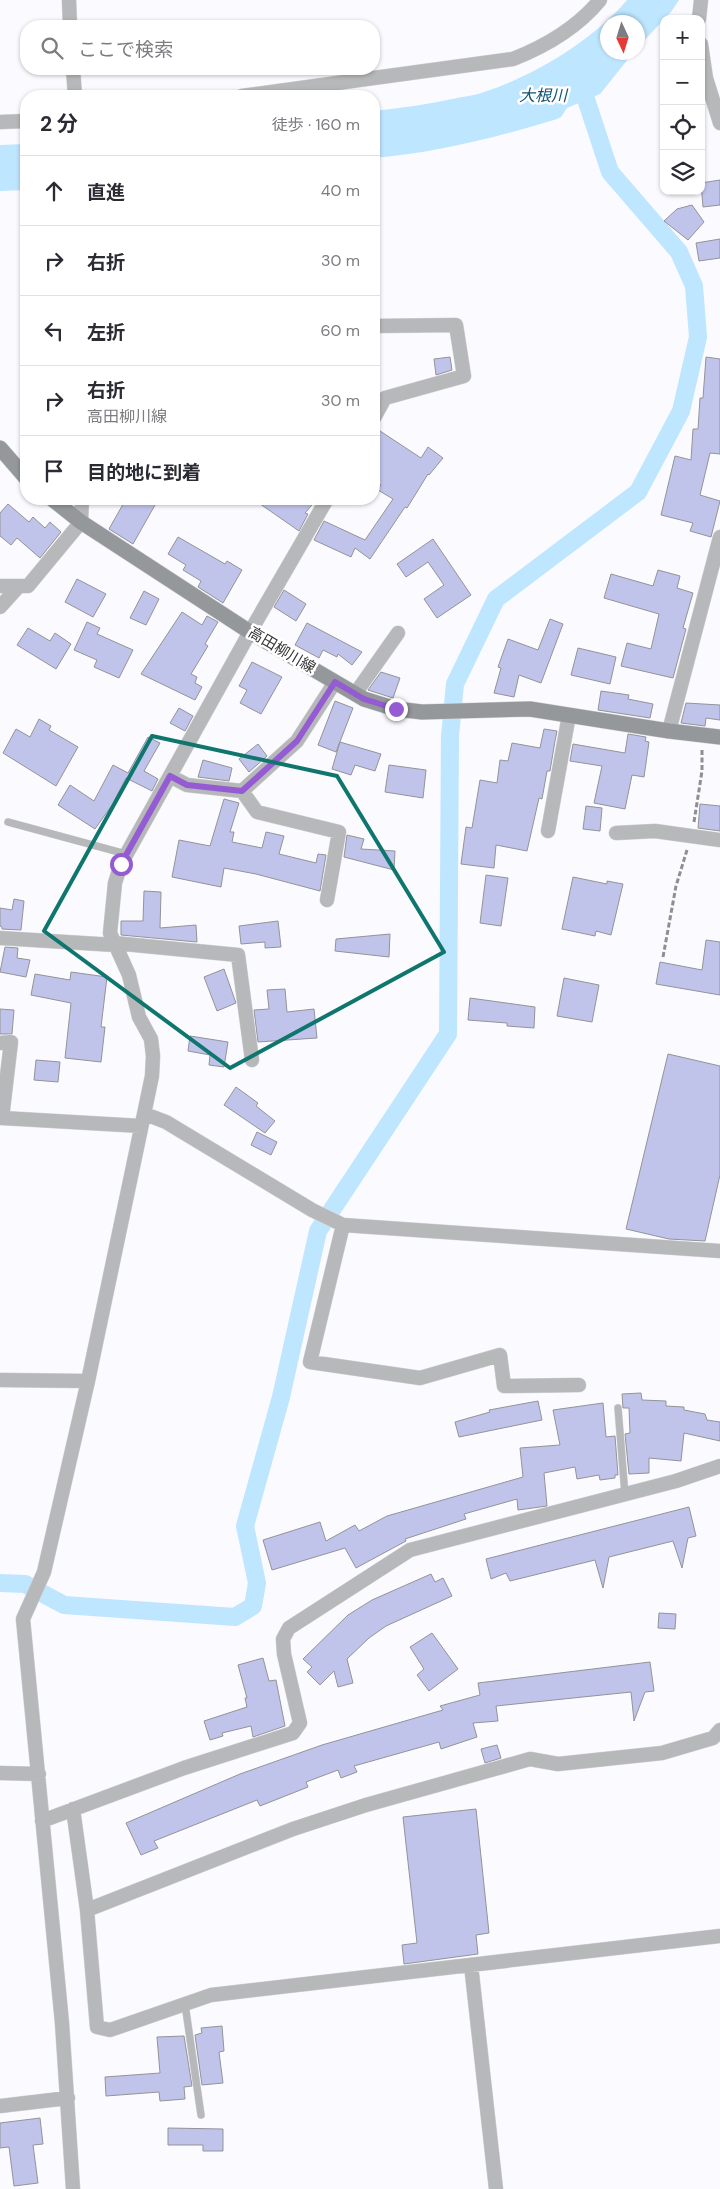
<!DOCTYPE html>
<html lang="ja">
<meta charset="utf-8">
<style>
:root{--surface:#fff;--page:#f2f2f3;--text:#2b2b33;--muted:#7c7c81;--line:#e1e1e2}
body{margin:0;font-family:"DM Sans","Noto Sans JP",sans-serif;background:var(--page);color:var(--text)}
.controls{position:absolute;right:15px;top:15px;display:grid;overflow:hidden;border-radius:10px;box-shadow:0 1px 4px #0004}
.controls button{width:45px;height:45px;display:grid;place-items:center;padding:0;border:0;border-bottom:1px solid var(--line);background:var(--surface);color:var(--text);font:25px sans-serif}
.compass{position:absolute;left:600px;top:15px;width:45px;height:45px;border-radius:50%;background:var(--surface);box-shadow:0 1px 4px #0004;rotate:176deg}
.stop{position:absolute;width:15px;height:15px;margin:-11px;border:4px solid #955bd2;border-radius:50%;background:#fff}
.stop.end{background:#955bd2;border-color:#fff;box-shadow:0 1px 5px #0008}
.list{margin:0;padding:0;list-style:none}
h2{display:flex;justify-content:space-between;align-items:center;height:65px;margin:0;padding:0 20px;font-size:21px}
h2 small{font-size:16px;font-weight:400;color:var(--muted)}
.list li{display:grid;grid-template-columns:32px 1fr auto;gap:15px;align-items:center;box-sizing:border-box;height:70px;padding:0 20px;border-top:1px solid var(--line)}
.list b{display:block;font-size:19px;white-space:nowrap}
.list p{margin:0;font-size:16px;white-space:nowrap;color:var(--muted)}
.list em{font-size:16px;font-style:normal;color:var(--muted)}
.icon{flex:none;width:28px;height:28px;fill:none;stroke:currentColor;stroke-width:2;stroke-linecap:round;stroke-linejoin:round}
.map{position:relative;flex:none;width:720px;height:2189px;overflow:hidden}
.search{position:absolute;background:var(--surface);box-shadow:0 1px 4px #0004;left:20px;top:20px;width:360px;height:55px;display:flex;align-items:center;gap:12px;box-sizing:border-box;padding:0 18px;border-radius:20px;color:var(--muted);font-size:19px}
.panel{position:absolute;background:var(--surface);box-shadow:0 1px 4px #0004;left:20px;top:90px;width:360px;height:415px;border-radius:20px}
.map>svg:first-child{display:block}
.water{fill:#bee6ff}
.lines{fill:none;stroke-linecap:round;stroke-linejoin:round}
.canal{stroke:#bee6ff;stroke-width:18}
.building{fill:#c0c4ea;stroke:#939399}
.lane-casing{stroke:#d7d7db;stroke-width:8}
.street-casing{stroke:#d7d7db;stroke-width:15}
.secondary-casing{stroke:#d7d7db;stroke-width:16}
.path{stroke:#8f8f92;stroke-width:3;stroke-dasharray:5 2.5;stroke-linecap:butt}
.lane{stroke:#b6b8b9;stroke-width:7}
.street{stroke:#b6b8b9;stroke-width:14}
.secondary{stroke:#94989a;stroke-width:15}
.route{stroke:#955bd2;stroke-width:6}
.marked{fill:none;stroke:#0f766e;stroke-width:4;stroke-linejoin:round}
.labels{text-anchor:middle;stroke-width:5;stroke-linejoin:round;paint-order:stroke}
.street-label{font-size:15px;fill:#353537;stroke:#fff}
.water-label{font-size:16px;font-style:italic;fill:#0e5274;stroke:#fff}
</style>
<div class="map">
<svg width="720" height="2189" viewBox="0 0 720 2189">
<rect width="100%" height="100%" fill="#fafaff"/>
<path class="water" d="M627,0H679L671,12L638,47V22H608V52L633,53L600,94L567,108L561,117L557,119C498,137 436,153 374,158V111C402,108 429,104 457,98C467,96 478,95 487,91C537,74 593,40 627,0Z
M26,144V190L0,191V145Z"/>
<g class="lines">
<path class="canal" d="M0,1583L25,1584L64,1605L235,1617L253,1606L257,1583L245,1526L281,1397L318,1231L448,1034L450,736L455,684L496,599L638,492L681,411L698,337L694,286L679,252L610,172L579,78"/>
</g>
<path class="building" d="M720,180V205L703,207L701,183Z
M692,205L704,222L688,240L664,221L677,209Z
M720,239V258L699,261L696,243Z
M450,357L452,370L436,375L434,359Z
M706,357L720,359V454L710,453L700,495L720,501L711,537L690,531L693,523L661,515L675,456L691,460L693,429H698L700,398H703Z
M374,427L421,458L428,447L443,458L429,475L428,474L407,508L405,507L370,559L355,548L351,557L314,540L324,521L365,540L393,499L378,490L381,485L374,480Z
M126,499H144L155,505L133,544L109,529Z
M253,499H317L305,513L308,514L299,531Z
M8,504L29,522L33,517L45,528L50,522L61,532L40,558L17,538L11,545L0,536V513Z
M178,537L225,564L227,561L242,570L223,603L198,587L201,581L183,570L186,565L168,554Z
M433,539L471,595L437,618L424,599L444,585L428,562L406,577L397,564Z
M658,570L680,576L677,588L693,593L683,628L686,629L673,678L621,666L627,643L651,649L659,614L604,598L611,574L653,586Z
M77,579L106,594L93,617L65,602Z
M284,590L306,604L296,621L274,607Z
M144,591L159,599L146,625L130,618Z
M182,612L202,625L207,616L218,622L205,644L208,646L191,674L197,677L195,683L202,687L195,700L141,674Z
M550,619L563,624L541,683L519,675L514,697L494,693L501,668L498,667L508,639L538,650Z
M87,622L100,628L97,634L133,650L119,678L94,667L97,660L74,650Z
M307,623L362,652L352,665L338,654L337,657L323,650L319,658L295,645Z
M28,628L50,641L55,633L71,644L56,669L17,645Z
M578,648L616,657L610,684L571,675Z
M252,662L282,677L261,714L240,703L247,690L239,686Z
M381,672L400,678L393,698L368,690Z
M601,691L629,695L628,699L653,704L650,718L598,710Z
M335,701L353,708L336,752L318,745Z
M686,703L720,705V720L706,718L705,726L681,723Z
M179,708L193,716L185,731L170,723Z
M39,719L51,726L49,730L78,747L56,786L3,753L16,729L30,737Z
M544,729L557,731L555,741L550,771H547L542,799L539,798L527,851L496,845L494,868L461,864L466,827L472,828L480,780L497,783L500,760L508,761L512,743L540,748Z
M628,734L646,737L645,741L649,742L644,777L632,775L625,809L594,803L602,766L570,761L573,744L625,753Z
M148,737L160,743L144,771L158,779L152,791L126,778L112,805L95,829L58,805L70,785L94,801L113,765L128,773Z
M340,742L381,754L375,771L355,765L351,775L332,769Z
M258,744L267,756L249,772L239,759Z
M203,760L232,768L229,781L198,777Z
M389,765L426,770L423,798L385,792Z
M224,799L239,803L230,832H234L232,842L262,848L266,832L284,836L279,854L316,863L318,854L326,855L320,891L256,874L224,868L221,887L172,877L179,840L210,846Z
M700,804L720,806V831L698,828Z
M586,806L602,808L600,831L583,829Z
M347,835L364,839L361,849L395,851L394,870L344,857Z
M486,875L508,878L501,926L480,923Z
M573,877L607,884V881L623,884L611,935L596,931L595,936L562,929Z
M144,891L161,892L160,928L196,925L197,942L121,935V921H143Z
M14,899L24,901L21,930L2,929V927L0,926V908L12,910Z
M278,921L281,947L265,948V942L241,944L239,926Z
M390,934L389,957L335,951L336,939Z
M706,940L720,942V995L656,984L660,962L702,970Z
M5,947L18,948L17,958L30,960L26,977L0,972Z
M224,969L236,1003L217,1011L204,977Z
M71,972L107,977L101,1027H105L101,1062L65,1058L71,1003L31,995L35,974L70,980Z
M564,978L599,985L592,1022L557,1016Z
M285,989L287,1012L314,1009L317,1038L258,1042L254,1010L269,1009L267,990Z
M470,998L535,1007L534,1028L507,1026V1023L468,1020Z
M0,1009L14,1010L12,1034H0Z
M190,1036L228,1042L224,1067L209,1065L210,1055L188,1051Z
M668,1054L720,1066V1175L705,1241L669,1239L626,1229Z
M36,1060L60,1062L58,1082L34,1080Z
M236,1087L258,1103L256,1106L275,1121L265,1133L224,1105Z
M257,1132L277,1142L271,1155L251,1145Z
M641,1393L642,1400L666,1401V1406L684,1407V1410L705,1414L707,1420L720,1422V1441L684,1433L681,1461L649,1458V1473L629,1474L625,1434L630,1433L629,1408H623L622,1394Z
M538,1401L542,1420L459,1437L455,1422L490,1412L489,1410Z
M603,1403L606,1437L615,1436L618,1475H615V1478L600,1480L599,1475L577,1479L575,1467L544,1473L547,1506L518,1510L517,1499L464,1514L466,1519L405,1539L406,1541L356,1568L345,1548L272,1570L263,1540L320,1522L326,1541L355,1525L359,1531L387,1516L523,1477L520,1448L560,1445L553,1410Z
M689,1507L696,1536L688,1538L682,1568L673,1541L609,1557L603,1588L595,1560L510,1581L506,1573L491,1579L486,1559Z
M431,1574L435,1582L443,1578L452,1596L386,1626L369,1638L347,1659L353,1683L338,1687L334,1671L320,1685L307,1672L312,1667L303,1659L348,1615L372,1600Z
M659,1613L676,1614L675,1629L658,1628Z
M432,1633L458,1669L429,1691L417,1675L424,1669L410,1647Z
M263,1658L269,1681L276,1680L285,1726L253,1737L251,1726L222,1733L223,1736L210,1740L204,1721L247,1707L245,1698H247L238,1665Z
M650,1662L654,1691L645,1692L634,1721L631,1692L496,1706L498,1721L473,1723L477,1737L441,1749L439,1742L354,1766L357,1772L341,1778L338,1770L306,1782L308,1787L260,1806L257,1800L154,1841L158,1848L141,1855L126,1823L240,1774L322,1745L443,1710L440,1706L480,1695L478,1683Z
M497,1745L501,1758L485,1763L481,1749Z
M476,1809L489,1933L476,1935L478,1954L404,1964L402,1945L417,1943L403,1817Z
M222,2026L224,2051L219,2052L223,2083L202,2085L195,2035L202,2033L201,2028Z
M184,2036L192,2086L184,2087L185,2099L160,2101L159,2092L106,2096L105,2077L160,2073L157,2037Z
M40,2118L43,2144L33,2145L38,2183L14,2186L9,2147L0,2148V2123Z
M168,2128L223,2129V2151H203V2145H168Z"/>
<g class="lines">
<defs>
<path id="lane" d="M8,822L126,854
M618,1408L625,1495
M185,2004L201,2115"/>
<path id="street" d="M69,0L70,26
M699,19L701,0
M701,44L706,78L720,123
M73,69L75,96
M242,96L513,59C546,46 577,28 600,0
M0,122L26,121
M374,326L456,325L464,376L385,398L374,418
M0,586H28L81,522L82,499
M0,607L19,586
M355,694L398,633
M669,731L720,537
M170,776L187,785L242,791L297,741L335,682
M242,791L257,812L339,832L327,900
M548,831L569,715
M616,833L655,831L720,840
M0,938L115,945
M114,943L238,955L252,1060
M0,1043L11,1042L2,1118L141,1126
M145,1114L166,1122L312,1210L343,1225L720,1251
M343,1225L310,1362L420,1378L500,1355L504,1386L579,1385
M0,1380L88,1381
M0,1773L39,1774
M73,1809L87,1910L97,2027L110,2030L211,1995L720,1936
M42,1821L184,1768L293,1733L300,1723L284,1654L283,1639L289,1628L410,1550L676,1481L720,1466
M87,1910L293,1829L366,1805L530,1759L558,1764L662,1753L713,1738L720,1730
M471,1965L496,2189
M0,2106L68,2098
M73,2189L62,2023L23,1619L44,1572L88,1381L152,1076L153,1056L151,1039L139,1017L129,975L110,933L115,883L121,864L250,632L327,499"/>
<path id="secondary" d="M0,448L26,478
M52,499L81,522L250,632L364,699L396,709L422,712L530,709L669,731L720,737"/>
</defs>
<use href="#lane" class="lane-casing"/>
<use href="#street" class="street-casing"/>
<use href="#secondary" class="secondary-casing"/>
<path class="path" d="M694,822L702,771V749
M663,957L676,886L687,850"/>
<use href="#lane" class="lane"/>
<use href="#street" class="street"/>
<use href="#secondary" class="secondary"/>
</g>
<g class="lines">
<path class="route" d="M121,864L170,776L187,785L242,791L297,741L335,682L364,699L396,709"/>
</g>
<path class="marked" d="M152,736L337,776L444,952L230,1068L44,931Z"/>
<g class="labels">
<g class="street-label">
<text transform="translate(282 650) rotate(31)" y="5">高田柳川線</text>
</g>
<g class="water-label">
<text x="543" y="101">大根川</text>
</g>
</g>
</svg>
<div class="controls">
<button>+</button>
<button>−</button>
<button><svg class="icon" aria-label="locate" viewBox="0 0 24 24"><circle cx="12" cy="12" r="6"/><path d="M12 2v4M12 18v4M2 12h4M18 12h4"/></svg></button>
<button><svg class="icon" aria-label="layers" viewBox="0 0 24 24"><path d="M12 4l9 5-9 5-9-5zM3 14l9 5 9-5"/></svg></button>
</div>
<svg class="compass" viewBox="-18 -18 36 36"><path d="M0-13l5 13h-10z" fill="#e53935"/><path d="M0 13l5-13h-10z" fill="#7c7c81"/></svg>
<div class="stop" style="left:121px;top:864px"></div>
<div class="stop end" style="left:396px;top:709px"></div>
<div class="search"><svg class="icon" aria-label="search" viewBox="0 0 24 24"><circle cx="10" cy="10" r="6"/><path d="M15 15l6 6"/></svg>ここで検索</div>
<section class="panel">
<h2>2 分<small>徒歩 · 160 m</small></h2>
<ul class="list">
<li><svg class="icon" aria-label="ahead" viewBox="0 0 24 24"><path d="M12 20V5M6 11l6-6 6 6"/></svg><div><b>直進</b></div><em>40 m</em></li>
<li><svg class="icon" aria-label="right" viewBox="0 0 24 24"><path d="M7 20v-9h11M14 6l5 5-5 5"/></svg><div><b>右折</b></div><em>30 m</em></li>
<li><svg class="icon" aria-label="left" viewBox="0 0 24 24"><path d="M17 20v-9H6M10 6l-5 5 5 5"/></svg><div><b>左折</b></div><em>60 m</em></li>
<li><svg class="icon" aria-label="right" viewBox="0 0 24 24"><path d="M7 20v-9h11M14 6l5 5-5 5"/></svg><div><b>右折</b><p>高田柳川線</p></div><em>30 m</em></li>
<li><svg class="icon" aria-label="arrive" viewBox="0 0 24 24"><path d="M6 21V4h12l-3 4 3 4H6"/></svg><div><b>目的地に到着</b></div></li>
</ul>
</section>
</div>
